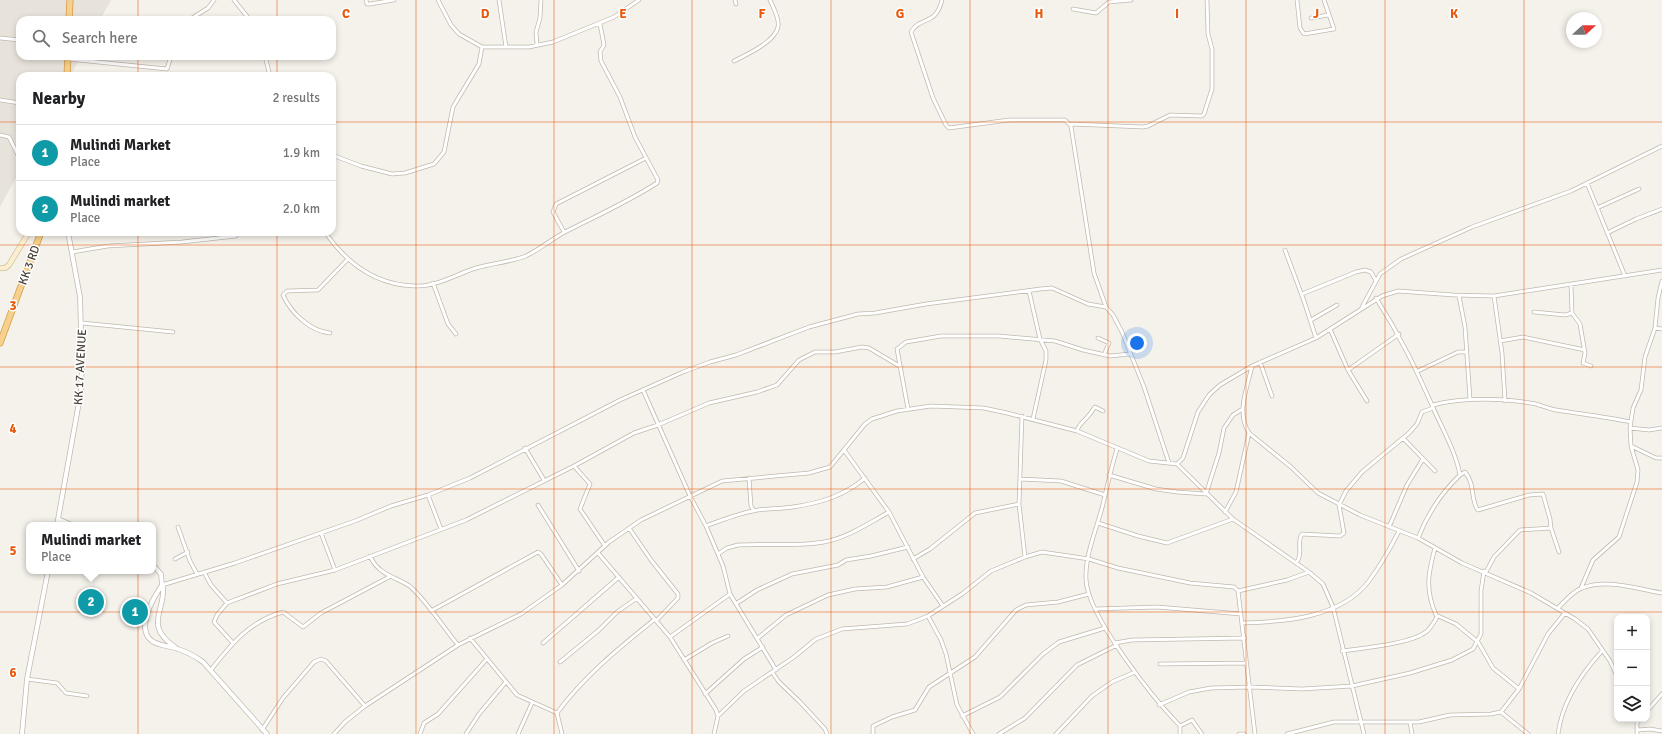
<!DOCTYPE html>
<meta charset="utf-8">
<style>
:root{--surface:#fff;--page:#f2f2f2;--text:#202124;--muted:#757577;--line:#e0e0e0;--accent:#ea580c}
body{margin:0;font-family:Signika,sans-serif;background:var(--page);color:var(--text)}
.controls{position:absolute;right:12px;bottom:12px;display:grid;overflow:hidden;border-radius:8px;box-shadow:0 2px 6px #0003}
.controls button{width:36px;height:36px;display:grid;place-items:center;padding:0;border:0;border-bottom:1px solid var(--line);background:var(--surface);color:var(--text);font:20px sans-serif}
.compass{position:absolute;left:1566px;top:12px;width:36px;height:36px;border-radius:50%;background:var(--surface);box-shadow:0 2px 6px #0003;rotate:69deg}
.you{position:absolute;left:1137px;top:343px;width:14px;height:14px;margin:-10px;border:3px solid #fff;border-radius:50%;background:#1a73e8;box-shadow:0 0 0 6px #1a73e833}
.badge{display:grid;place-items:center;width:26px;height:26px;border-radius:50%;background:var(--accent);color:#fff;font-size:13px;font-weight:700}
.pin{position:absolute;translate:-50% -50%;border:2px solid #fff;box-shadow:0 1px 4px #0006}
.popup{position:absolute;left:26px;top:522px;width:130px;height:52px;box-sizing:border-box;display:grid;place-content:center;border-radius:8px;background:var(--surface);filter:drop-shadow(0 1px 3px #0005);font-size:13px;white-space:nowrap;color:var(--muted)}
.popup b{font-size:15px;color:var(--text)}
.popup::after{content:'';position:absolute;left:50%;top:100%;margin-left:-8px;border:8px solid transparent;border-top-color:var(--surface)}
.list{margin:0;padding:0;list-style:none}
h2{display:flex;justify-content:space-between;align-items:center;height:52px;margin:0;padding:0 16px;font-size:17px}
h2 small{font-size:13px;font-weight:400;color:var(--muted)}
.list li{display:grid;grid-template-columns:26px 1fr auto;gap:12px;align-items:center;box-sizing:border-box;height:56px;padding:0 16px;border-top:1px solid var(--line)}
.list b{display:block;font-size:15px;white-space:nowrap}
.list p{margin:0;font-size:13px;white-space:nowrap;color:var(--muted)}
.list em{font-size:13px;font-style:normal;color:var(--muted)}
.icon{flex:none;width:22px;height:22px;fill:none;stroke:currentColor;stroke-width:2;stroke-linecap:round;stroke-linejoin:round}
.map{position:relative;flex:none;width:1662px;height:734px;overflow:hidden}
.search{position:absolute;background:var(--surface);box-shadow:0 2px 6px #0003;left:16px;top:16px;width:320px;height:44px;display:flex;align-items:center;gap:10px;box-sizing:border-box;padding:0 14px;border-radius:12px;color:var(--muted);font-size:15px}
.panel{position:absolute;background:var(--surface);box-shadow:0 2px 6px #0003;left:16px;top:72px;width:320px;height:164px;border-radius:12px}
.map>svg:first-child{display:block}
.residential{fill:#e8e3da}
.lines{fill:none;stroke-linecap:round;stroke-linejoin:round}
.minor-casing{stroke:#c0b9ae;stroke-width:4.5}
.tertiary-casing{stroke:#c0b9ae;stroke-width:5.5}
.secondary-casing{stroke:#d1c29e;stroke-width:6}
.trunk-casing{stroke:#d49a46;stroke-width:7}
.minor{stroke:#fff;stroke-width:3}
.tertiary{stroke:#fff;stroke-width:4}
.secondary{stroke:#fbefcf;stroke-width:4.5}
.trunk{stroke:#f6d08c;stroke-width:5.5}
.grid{fill:none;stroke:#e8590c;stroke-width:1;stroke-opacity:0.55}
.labels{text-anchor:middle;stroke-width:3;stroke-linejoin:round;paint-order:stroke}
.street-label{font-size:12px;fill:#494239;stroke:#fff}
.grid-label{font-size:13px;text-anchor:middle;font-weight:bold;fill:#e8590c;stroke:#fff;stroke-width:3;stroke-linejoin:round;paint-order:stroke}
</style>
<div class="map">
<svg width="1662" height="734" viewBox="0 0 1662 734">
<rect width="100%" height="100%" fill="#f5f2eb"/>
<path class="residential" d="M0,0H111L100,20H20V56H81L70,76H20V170L0,207Z"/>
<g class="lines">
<defs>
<path id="minor" d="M234,0L250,20
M366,0L367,4H370L394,0
M438,0L451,25L459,34L482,47H529L553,42L614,17L639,0
M499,0L506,47
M735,0L736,4
M942,0C936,26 920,16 911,32L933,98L946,125L949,128L1009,120H1065L1071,126L1094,273L1106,307L1113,315L1122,332L1144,387L1169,463
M1297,0L1300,28L1304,34L1334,29L1324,0
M1073,9L1096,13L1109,2L1131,0
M1311,18L1328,15
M189,20L208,8L214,0
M0,38L20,40
M537,45L536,32L540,18L541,0
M265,56L270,76
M68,59L167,69L171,56
M734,61C746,55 775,42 778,27C780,19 773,7 770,0
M0,100L20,103
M1072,124L1143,127L1148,126L1170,115L1202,116L1204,114L1212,89V49L1208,34L1207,0
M0,135L9,137L20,159
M332,155L361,166L392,174L405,173L434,164L444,152L453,107L479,64L482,47
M1587,183L1625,276
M1597,208L1639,189
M325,232C347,264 376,285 415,286C436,287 457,274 476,268C492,263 511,262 526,256C540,249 552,239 565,232C596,216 628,202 657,183L658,180L635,137L620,97L601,61L600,52L604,45L600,24
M564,232L553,212L556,204L646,158
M1607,233L1636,219L1662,209
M1285,250L1304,301L1316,338
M72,252L108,246L182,242L236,236
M433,283L448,324L456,334
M1571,284L1572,313L1580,324L1585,353L1583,363L1591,366
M1029,291L1040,339L1046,351V360L1033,419
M1302,294L1356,272L1365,270L1371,272L1376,281
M1459,296L1465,327L1470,399
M1494,296L1502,353L1505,401
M1376,298C1401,337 1417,371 1435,412C1444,432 1456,453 1460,475C1441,493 1428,513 1418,538
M1362,307L1380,274L1401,259L1472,227L1571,191L1662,146
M1534,312L1565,315L1572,313
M1311,320L1337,305
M82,323L173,332
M1655,328L1662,329
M1330,329L1348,370L1367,401
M330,333C310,331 291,313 283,295L287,291L318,290L347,260
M1098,338L1109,343L1104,355
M1500,341L1523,337L1585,350
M1260,362L1272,396
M1252,366C1247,389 1236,412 1249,433L1291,467L1318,493L1360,515L1418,538L1462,563L1531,593L1575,619L1588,629L1610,661L1617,676
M1348,370L1399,334
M1418,371L1458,352H1465
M643,390L690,496L706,526L723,566L730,594L776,670
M1433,405C1462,397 1506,398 1536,404C1543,406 1549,409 1556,410C1581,414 1606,417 1631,422
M908,409L897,349L906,342L941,336H999L1055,341L1083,350L1110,356L1130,354
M1022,416L1019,504L1025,557
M1630,428L1649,430L1662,428
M1077,431C1079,423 1084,422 1089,415C1092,412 1092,410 1095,407L1103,411
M1403,438L1435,471
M1631,446L1656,458H1662
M525,448L544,480
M1117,449C1111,468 1107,488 1102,508C1096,530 1085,556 1086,579C1087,616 1154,699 1180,726V734
M844,450L889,512L923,577L943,606
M1177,464L1233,519L1309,572L1323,584L1333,607L1364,734
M574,466L590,484L580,509L605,546
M1109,475L1156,489L1177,492L1206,494L1219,453L1224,428L1233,415L1241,410
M1460,475L1465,472C1476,485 1470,501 1478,510L1529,495L1543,494L1550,519L1551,528L1559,552
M749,478L751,506L754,511
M1020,479L1061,481L1105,495
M428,495L441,529
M538,505L579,571
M1225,512L1236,492L1249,433
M1098,523L1138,536L1167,543L1233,519
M706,526C722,520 737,514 753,511C766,508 780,509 793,507C820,503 844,496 865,478
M178,527L190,561L197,574
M1389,527L1407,485L1423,459
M629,528L651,560L678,594V598L656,621
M321,533L335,570
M1435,548C1428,573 1425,590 1436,615L1456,624L1478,642L1493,668L1519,689
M598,553L670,637L716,710L718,716L714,734
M718,554L727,548L738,545C767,543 796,547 824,542C847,538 869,523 889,512
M370,556C378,574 393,576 408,585C421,593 446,631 458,645
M175,559L188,552
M913,559L930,549L975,513L1019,504
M1296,563C1304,554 1296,542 1302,534L1340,536L1344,533L1339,505L1346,491L1362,472L1409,433L1417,424L1422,412L1433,408
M204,572L211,585L227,603L277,584L335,570L466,520L574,466L634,433L658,425L709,403L757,392L777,385L799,360L815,352H835L862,347L869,348L901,367
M1486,572L1494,557L1520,530L1551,528
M162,585L235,563L355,521L391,506L428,495L470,478L620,400L683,372L710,362L736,355L809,327L858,314L875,313L926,304L1040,289L1052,288L1088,304L1106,307
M1581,588L1593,560L1619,537L1637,482L1638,470L1631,446L1630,428L1633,408L1641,390L1645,357L1655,328L1658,298L1662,281
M1238,591L1255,734
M227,603L217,615L214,622L232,642
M737,603L757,590L792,574L838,565L846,560L871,556L908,547
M1558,608C1565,601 1573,591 1582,588C1607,578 1637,589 1662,593
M1095,609L1157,607L1241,614
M431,611L538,552L541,554L562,585
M928,616L941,640L946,654L957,705L973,734
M1242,623C1284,622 1341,618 1369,581C1380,566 1391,547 1399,531
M670,637L730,594
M470,638L517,695L557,713L562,734
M758,638L786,615L828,595L855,589L887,587L923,577
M543,643L619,577
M1115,643L1132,640L1245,638
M1342,651C1363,648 1410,644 1426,632C1431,628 1434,622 1437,617
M684,660L712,643L728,636
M560,662L599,630L617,612L637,598
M1160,664L1247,663
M211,670C231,644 250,621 283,612L303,627L321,613L389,577
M772,672L779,682L800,702L825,729L827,734
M27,679L57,683L66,693L87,696
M705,694L744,659L763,647
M1159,705L1189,692L1211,688L1251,687L1302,689L1352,686L1410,673L1452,660L1473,649L1481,634V591L1484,571
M1647,711L1662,694
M1501,712L1528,734
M557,713C584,676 619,648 655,619
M718,716L744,691L794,657L816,639L842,629L907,624L918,620L928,616L962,594L991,571L1025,557L1042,552L1089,559L1118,568L1190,583L1234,587L1238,591L1287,580L1309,572
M962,716L1000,697L1043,654L1059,642L1105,628
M1410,722L1412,734
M1180,726L1192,720L1202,734
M262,730L283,698L314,662L321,659L326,661L365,706
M1637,730L1650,729L1662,731
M334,734L345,722L365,706L458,645L521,614L562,585L609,542L641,520L722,481L809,473L830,467L865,424L872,419L897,411L931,406L984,408L1007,413L1077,431L1149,461L1177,464L1183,458L1198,412L1209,395L1220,385L1252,366L1316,338L1382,296L1398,291L1454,295L1494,296L1662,270
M420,734L424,723L438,714L486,660
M466,734L479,714L505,683
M518,734L532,703
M873,734V726L892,717L915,710L929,687L975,657L1016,610L1026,605L1058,602L1089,594
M999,734L1025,718L1077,665L1117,645
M1056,734L1092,696L1112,682L1135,672
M1239,734H1244
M1287,734L1334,722H1419L1450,715L1491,714L1501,712L1519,689L1548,634L1565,613
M1558,734C1562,702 1581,674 1602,651
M1637,734V723L1640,719"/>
<path id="tertiary" d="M58,519L72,525
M57,525L81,391L82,364L80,297L68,232
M153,565L161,574L162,585C154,597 135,628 152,641C159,646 170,646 178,649C187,652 195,656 203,662L267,734
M163,585C166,611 143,625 175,647
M22,734L27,679L48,571"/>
<path id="secondary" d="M0,268H5L9,265L29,232"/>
<path id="trunk" d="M69,20L70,0
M67,76L68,56
M0,343L41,232"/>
</defs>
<use href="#minor" class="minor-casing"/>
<use href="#tertiary" class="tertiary-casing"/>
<use href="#secondary" class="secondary-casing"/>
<use href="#trunk" class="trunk-casing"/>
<use href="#minor" class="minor"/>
<use href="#tertiary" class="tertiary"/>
<use href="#secondary" class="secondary"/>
<use href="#trunk" class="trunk"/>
</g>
<path class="grid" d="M138,0V20M277,0V20M416,0V734M554,0V734M692,0V734M831,0V734M970,0V734M1108,0V734M1246,0V734M1385,0V734M1524,0V734M138,56V76M277,56V76M0,122H20M332,122H1662M138,232V734M277,232V734M0,245H1662M0,367H1662M0,489H1662M0,612H1662"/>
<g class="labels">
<g class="street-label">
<text transform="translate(29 265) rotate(-70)" y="4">KK 3 RD</text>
<text transform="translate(80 367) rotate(-87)" y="4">KK 17 AVENUE</text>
</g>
</g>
<g class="grid-label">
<text x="346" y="18">C</text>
<text x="485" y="18">D</text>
<text x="623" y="18">E</text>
<text x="762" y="18">F</text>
<text x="900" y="18">G</text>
<text x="1039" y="18">H</text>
<text x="1177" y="18">I</text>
<text x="1316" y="18">J</text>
<text x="1454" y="18">K</text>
<text x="13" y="310">3</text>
<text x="13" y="433">4</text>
<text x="13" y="555">5</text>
<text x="13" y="677">6</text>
</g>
</svg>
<div class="controls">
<button>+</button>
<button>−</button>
<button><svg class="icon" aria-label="layers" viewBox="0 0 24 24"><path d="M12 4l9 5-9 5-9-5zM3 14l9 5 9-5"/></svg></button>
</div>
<svg class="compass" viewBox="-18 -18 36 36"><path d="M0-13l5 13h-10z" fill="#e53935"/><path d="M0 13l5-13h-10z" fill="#757577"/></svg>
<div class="you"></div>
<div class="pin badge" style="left:135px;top:612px;background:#0f9aa8">1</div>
<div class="pin badge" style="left:91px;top:602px;background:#0f9aa8">2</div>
<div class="popup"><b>Mulindi market</b>Place</div>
<div class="search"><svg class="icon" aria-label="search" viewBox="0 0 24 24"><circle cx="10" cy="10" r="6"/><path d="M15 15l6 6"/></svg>Search here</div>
<section class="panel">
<h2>Nearby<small>2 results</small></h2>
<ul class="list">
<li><span class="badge" style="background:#0f9aa8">1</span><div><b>Mulindi Market</b><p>Place</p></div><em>1.9 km</em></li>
<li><span class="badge" style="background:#0f9aa8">2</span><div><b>Mulindi market</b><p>Place</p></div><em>2.0 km</em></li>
</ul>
</section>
</div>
